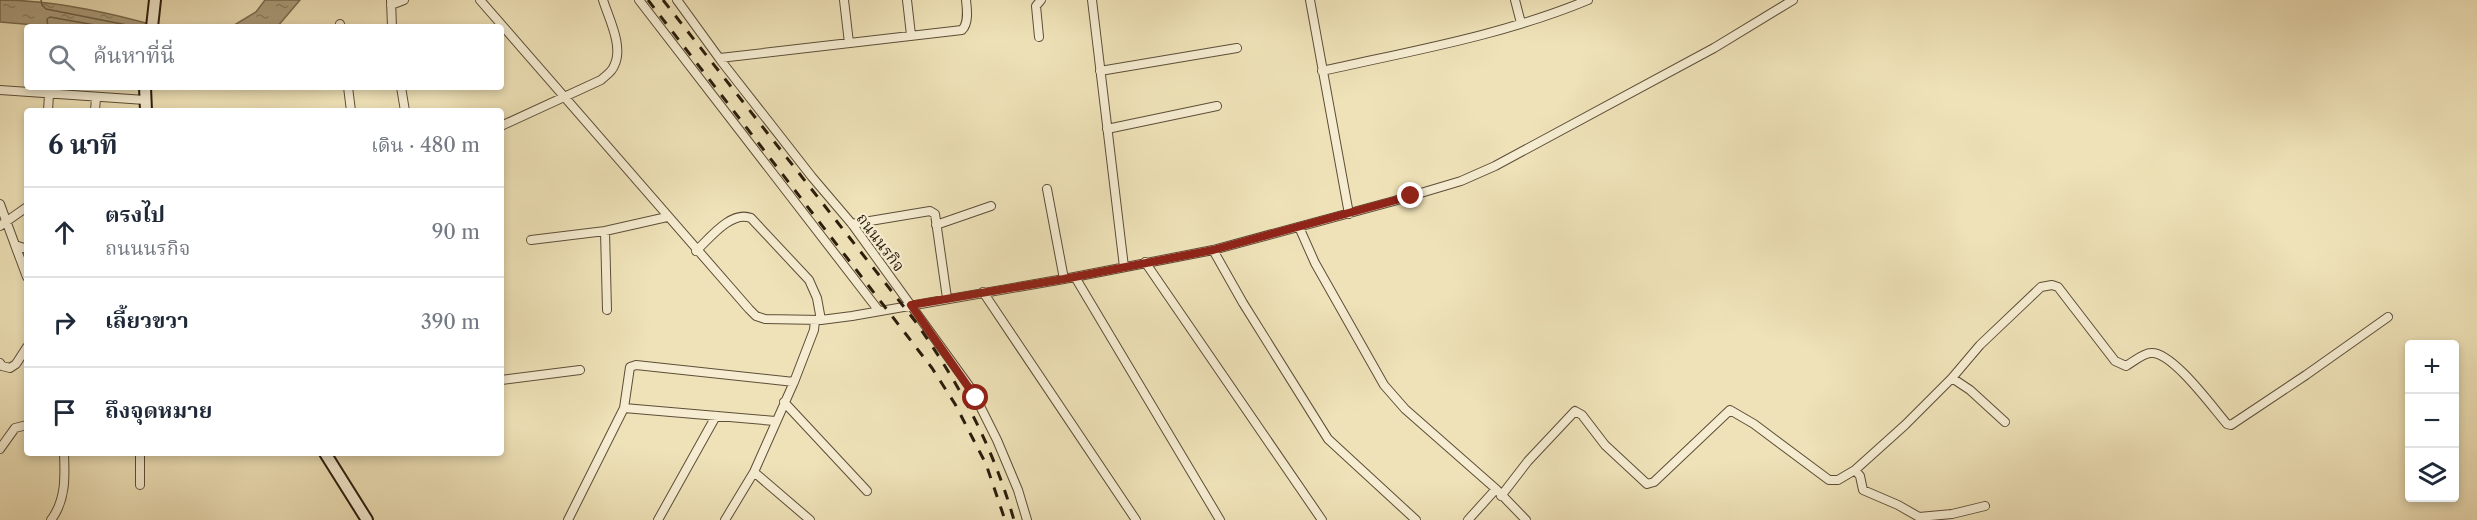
<!DOCTYPE html>
<html lang="th">
<meta charset="utf-8">
<style>
:root{--surface:#fff;--page:#f2f2f3;--text:#1f2937;--muted:#747a83;--line:#e0e1e3}
body{margin:0;font-family:"Libre Caslon Text","Noto Serif Thai",serif;background:var(--page);color:var(--text)}
.controls{position:absolute;right:18px;bottom:18px;display:grid;overflow:hidden;border-radius:6px;box-shadow:0 3px 9px #0003}
.controls button{width:54px;height:54px;display:grid;place-items:center;padding:0;border:0;border-bottom:2px solid var(--line);background:var(--surface);color:var(--text);font:30px sans-serif}
.stop{position:absolute;width:18px;height:18px;margin:-14px;border:4px solid #8f2418;border-radius:50%;background:#fff}
.stop.end{background:#8f2418;border-color:#fff;box-shadow:0 2px 6px #0008}
.list{margin:0;padding:0;list-style:none}
h2{display:flex;justify-content:space-between;align-items:center;height:78px;margin:0;padding:0 24px;font-size:26px}
h2 small{font-size:20px;font-weight:400;color:var(--muted)}
.list li{display:grid;grid-template-columns:39px 1fr auto;gap:18px;align-items:center;box-sizing:border-box;height:90px;padding:0 24px;border-top:2px solid var(--line)}
.list b{display:block;font-size:22px;white-space:nowrap}
.list p{margin:0;font-size:20px;white-space:nowrap;color:var(--muted)}
.list em{font-size:20px;font-style:normal;color:var(--muted)}
.icon{flex:none;width:33px;height:33px;fill:none;stroke:currentColor;stroke-width:2;stroke-linecap:round;stroke-linejoin:round}
.map{position:relative;flex:none;width:2477px;height:520px;overflow:hidden}
.search{position:absolute;background:var(--surface);box-shadow:0 3px 9px #0003;left:24px;top:24px;width:480px;height:66px;display:flex;align-items:center;gap:15px;box-sizing:border-box;padding:0 21px;border-radius:6px;color:var(--muted);font-size:22px}
.panel{position:absolute;background:var(--surface);box-shadow:0 3px 9px #0003;left:24px;top:108px;width:480px;height:348px;border-radius:6px}
.map>svg:first-child{display:block}
.water{fill:url(#water-ripples);stroke:#786b50;stroke-width:1.5}
.lines{fill:none;stroke-linecap:round;stroke-linejoin:round}
.shore{stroke:#6c5e45;stroke-width:1.5}
.minor-casing{stroke:#5c4e37;stroke-width:10}
.secondary-casing{stroke:#2b1c0c;stroke-width:14}
.minor{stroke:#f5ecd1;stroke-width:8}
.secondary{stroke:#f5ecd1;stroke-width:10}
.rail{stroke:#2b1c0c;stroke-width:3;stroke-dasharray:10 10;stroke-linecap:butt}
.route{stroke:#8f2418;stroke-width:8}
.labels{text-anchor:middle;stroke-width:4.5;stroke-linejoin:round;paint-order:stroke}
.street-label{font-size:16px;fill:#2b1c0c;stroke:#f5ecd1}
</style>
<div class="map">
<svg width="2477" height="520" viewBox="0 0 2477 520">
<defs>
<pattern id="water-ripples" width="26" height="14" patternUnits="userSpaceOnUse" patternTransform="scale(1.5)"><rect width="26" height="14" fill="#ac9f7e"/><path d="M2 4q2-2 4 0t4 0M15 11q2-2 4 0t4 0" fill="none" stroke="#8c8166"/></pattern>
</defs>
<rect width="100%" height="100%" fill="#efe2b8"/>
<filter id="stains"><feTurbulence type="fractalNoise" baseFrequency=".00333" numOctaves="4"/><feColorMatrix values="0 0 0 0 .2 0 0 0 0 .09 0 0 0 0 .02 0 0 0 .5 -.17"/></filter>
<radialGradient id="worn" r=".72"><stop offset=".6" stop-color="#630" stop-opacity="0"/><stop offset="1" stop-color="#630" stop-opacity=".3"/></radialGradient>
<path class="water" d="M0,0C54,0 108,12 160,27H59L0,22Z
M265,0H300L277,27H231L256,12Z"/>
<g class="lines">
<path class="shore" d="M41,0L42,5L46,9L137,27
M48,27L47,19L50,17L106,27"/>
<defs>
<path id="minor" d="M391,0L392,27
M480,0L749,309L756,316L765,319L821,320L852,316L1064,279L1213,250L1394,201L1461,181L1495,166L1714,48L1793,0
M639,0L879,311
M677,0L722,62L812,177L852,224L972,390L997,440L1018,490L1027,520
M844,0L849,43
M907,0L911,35
M1092,0L1124,267
M1310,0L1349,214
M1515,0L1521,23
M391,5L404,0
M340,24L341,27
M1039,37L1036,6L1041,0
M720,58L962,30C969,23 967,9 966,0
M1100,71L1237,48
M1322,71C1411,51 1504,35 1588,0
M348,87L351,111
M401,87L405,111
M0,90L145,100
M48,111L49,94
M95,111L96,97
M501,126L601,80C605,76 612,72 614,66C624,47 609,19 603,0
M1107,129L1217,106
M1047,189L1064,279
M0,204L15,245L27,249
M852,224L930,211L935,214L947,298
M936,225L991,206
M0,226L27,207
M1299,227L1315,263L1384,385L1405,409L1496,489L1526,520
M605,231L607,310
M531,240L605,231L667,217
M15,245L27,277
M1213,250L1243,303L1328,439L1416,520
M696,251C709,239 731,210 751,218L809,280L817,298L821,320
M1145,262L1322,520
M1075,277L1220,520
M983,292L1136,520
M0,363L2,366L10,368L16,364L27,347
M1952,378L1970,390L2005,422
M501,380L580,370
M784,402L867,491
M624,408L775,421
M0,449L15,428L27,425
M140,453V485
M1855,470L1905,425L1952,378L1980,345L2041,287L2052,285L2058,287L2115,361L2126,366C2133,362 2143,353 2151,353C2172,351 2213,408 2227,424L2231,425L2306,375L2388,317
M754,472L810,520
M1501,496L1528,461L1575,411L1582,415L1605,445L1647,484L1654,482L1730,410L1754,424L1829,480H1838L1855,470L1860,476L1863,490L1898,505L1919,517L1952,514L1985,506
M51,520C66,500 65,477 64,453
M568,520L624,408L630,367L636,365L794,382
M658,520L716,416
M725,520L754,472L794,382L814,330L815,320
M1468,520L1496,489"/>
<path id="secondary" d="M152,27L155,0
M145,87L146,111
M325,453L367,520"/>
</defs>
<use href="#minor" class="minor-casing"/>
<use href="#secondary" class="secondary-casing"/>
<use href="#minor" class="minor"/>
<use href="#secondary" class="secondary"/>
<path class="rail" d="M648,0L932,368L955,404L986,464L1005,520
M663,0L915,321C960,385 992,444 1014,520"/>
</g>
<g class="lines">
<path class="route" d="M976,398L911,305L1064,279L1213,250L1411,196"/>
</g>
<g class="labels">
<g class="street-label">
<text transform="translate(881 242) rotate(53)" y="6">ถนนนรกิจ</text>
</g>
</g>
<rect width="100%" height="100%" filter="url(#stains)"/>
<rect width="100%" height="100%" fill="url(#worn)"/>
</svg>
<div class="controls">
<button>+</button>
<button>−</button>
<button><svg class="icon" aria-label="layers" viewBox="0 0 24 24"><path d="M12 4l9 5-9 5-9-5zM3 14l9 5 9-5"/></svg></button>
</div>
<div class="stop" style="left:976px;top:398px"></div>
<div class="stop end" style="left:1411px;top:196px"></div>
<div class="search"><svg class="icon" aria-label="search" viewBox="0 0 24 24"><circle cx="10" cy="10" r="6"/><path d="M15 15l6 6"/></svg>ค้นหาที่นี่</div>
<section class="panel">
<h2>6 นาที<small>เดิน · 480 m</small></h2>
<ul class="list">
<li><svg class="icon" aria-label="ahead" viewBox="0 0 24 24"><path d="M12 20V5M6 11l6-6 6 6"/></svg><div><b>ตรงไป</b><p>ถนนนรกิจ</p></div><em>90 m</em></li>
<li><svg class="icon" aria-label="right" viewBox="0 0 24 24"><path d="M7 20v-9h11M14 6l5 5-5 5"/></svg><div><b>เลี้ยวขวา</b></div><em>390 m</em></li>
<li><svg class="icon" aria-label="arrive" viewBox="0 0 24 24"><path d="M6 21V4h12l-3 4 3 4H6"/></svg><div><b>ถึงจุดหมาย</b></div></li>
</ul>
</section>
</div>
